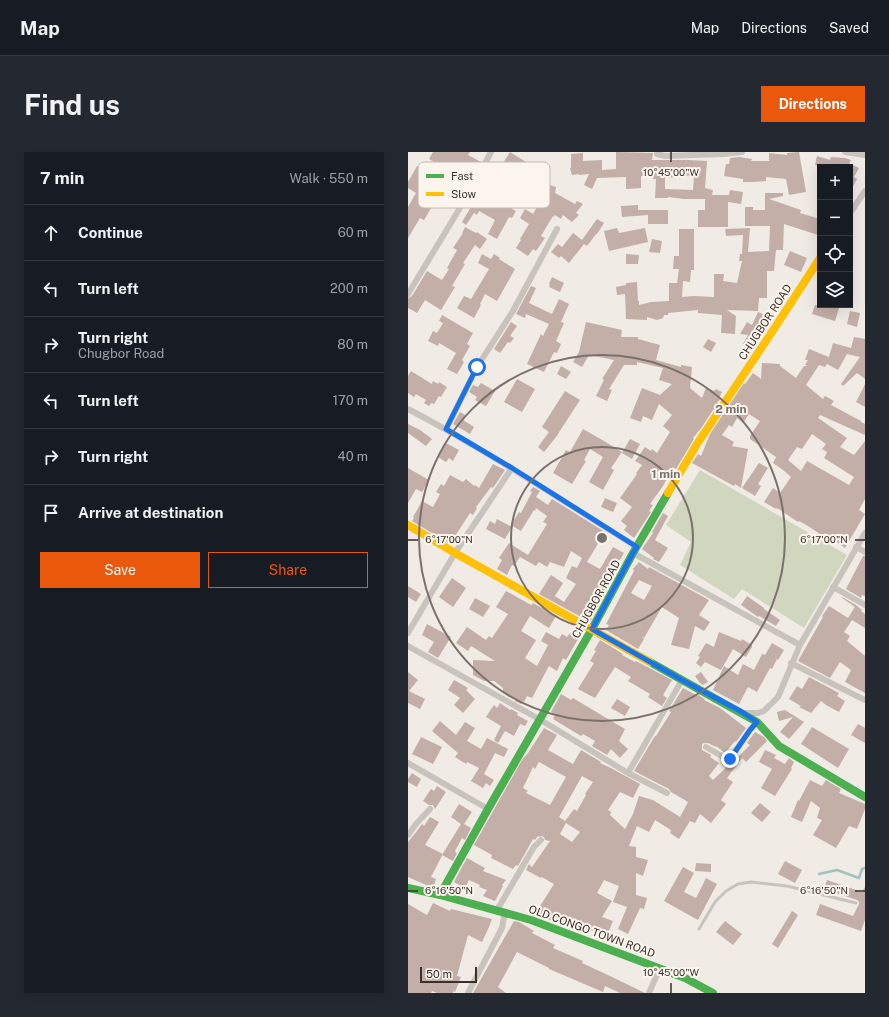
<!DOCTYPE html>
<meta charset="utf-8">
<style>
:root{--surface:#171b24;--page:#242831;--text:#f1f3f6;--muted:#9ea1a6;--line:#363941;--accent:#ea580c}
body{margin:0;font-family:"Public Sans",sans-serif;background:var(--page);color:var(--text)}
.controls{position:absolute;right:12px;top:12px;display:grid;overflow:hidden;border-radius:0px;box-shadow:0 4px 16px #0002}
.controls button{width:36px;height:36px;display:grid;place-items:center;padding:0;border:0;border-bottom:1px solid var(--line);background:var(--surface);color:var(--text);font:20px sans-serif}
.scale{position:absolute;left:12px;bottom:10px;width:57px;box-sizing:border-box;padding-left:4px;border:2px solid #3b302b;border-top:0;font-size:11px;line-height:14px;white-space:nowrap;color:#3b302b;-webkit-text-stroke:3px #fbf5ee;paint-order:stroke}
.stop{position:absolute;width:12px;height:12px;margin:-9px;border:3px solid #1a73e8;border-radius:50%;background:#fff}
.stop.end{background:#1a73e8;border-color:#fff;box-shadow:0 1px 4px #0008}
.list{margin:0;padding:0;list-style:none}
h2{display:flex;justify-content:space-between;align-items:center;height:52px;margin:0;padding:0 16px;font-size:17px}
h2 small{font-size:13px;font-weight:400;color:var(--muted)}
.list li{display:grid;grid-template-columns:26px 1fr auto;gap:12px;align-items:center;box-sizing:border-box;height:56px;padding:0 16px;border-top:1px solid var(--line)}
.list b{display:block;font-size:15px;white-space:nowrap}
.list p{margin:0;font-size:13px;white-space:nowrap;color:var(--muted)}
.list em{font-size:13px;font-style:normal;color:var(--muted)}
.actions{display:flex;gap:8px;padding:12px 16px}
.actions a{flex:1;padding:9px 0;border:1px solid var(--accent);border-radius:0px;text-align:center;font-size:14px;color:var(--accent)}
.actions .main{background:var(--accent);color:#fff}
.icon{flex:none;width:22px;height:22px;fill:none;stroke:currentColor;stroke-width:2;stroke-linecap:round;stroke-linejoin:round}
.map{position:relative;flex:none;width:457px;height:841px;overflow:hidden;border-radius:0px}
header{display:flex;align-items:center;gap:24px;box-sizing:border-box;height:56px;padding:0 20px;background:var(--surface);border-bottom:1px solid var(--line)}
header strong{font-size:19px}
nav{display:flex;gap:22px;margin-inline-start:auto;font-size:14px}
.intro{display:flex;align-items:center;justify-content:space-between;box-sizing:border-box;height:96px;padding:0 24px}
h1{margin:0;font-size:28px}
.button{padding:10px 18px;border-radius:0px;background:var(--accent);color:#fff;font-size:14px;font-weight:700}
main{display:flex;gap:24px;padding:0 24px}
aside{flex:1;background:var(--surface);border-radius:0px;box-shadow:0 4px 16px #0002}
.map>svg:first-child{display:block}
.green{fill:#d1d6bf}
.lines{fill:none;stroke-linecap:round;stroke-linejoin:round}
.stream{stroke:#a1c2c1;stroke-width:2.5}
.building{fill:#c3afa7;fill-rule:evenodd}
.lane{stroke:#c9c3be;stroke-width:3}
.street{stroke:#c9c3be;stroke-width:6}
.fast{stroke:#4caf50;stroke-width:8}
.slow{stroke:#ffc107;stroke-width:8}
.route{stroke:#1a73e8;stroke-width:5}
.ticks{fill:none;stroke:#3b302b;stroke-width:1.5}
.ring{fill:none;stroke:#7a716c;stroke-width:2}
.labels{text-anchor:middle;stroke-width:4;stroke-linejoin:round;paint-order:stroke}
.street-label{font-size:11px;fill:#3b302b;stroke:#fbf5ee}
.key{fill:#fbf5ee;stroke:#c1bab4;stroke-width:1}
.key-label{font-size:11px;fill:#3b302b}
.ticks-label{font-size:10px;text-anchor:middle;fill:#3b302b;stroke:#fbf5ee;stroke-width:4;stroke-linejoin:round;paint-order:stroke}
.centre{fill:#7a716c;stroke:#fbf5ee;stroke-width:2}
.ring-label{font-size:12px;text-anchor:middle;font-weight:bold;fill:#7a716c;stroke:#fbf5ee;stroke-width:4;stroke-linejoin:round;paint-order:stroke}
</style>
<header>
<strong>Map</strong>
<nav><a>Map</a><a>Directions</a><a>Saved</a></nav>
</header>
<div class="intro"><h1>Find us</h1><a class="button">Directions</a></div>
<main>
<aside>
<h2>7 min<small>Walk · 550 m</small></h2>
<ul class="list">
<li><svg class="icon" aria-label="ahead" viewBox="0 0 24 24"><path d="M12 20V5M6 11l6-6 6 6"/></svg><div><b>Continue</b></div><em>60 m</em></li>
<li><svg class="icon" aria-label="left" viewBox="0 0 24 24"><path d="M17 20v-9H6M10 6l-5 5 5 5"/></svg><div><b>Turn left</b></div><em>200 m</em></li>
<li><svg class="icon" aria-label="right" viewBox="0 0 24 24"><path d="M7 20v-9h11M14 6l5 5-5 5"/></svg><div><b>Turn right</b><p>Chugbor Road</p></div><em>80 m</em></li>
<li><svg class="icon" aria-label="left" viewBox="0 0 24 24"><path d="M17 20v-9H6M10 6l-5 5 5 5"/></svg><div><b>Turn left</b></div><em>170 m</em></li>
<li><svg class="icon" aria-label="right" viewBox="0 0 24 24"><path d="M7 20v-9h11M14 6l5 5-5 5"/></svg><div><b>Turn right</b></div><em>40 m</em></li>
<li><svg class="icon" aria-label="arrive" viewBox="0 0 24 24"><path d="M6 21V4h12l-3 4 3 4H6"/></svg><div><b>Arrive at destination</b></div></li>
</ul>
<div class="actions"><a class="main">Save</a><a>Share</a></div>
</aside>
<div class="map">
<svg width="457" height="841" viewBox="0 0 457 841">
<rect width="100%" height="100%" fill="#f0ebe5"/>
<path class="green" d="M292,318L439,403L396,476L334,437L326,447L272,413L283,390L258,373Z"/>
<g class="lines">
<path class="stream" d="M411,722L429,718L451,726L454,717L457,716"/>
</g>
<path class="building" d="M25,0H62L60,3L73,10L65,24L52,16L50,19L35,11L33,14L21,7Z
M102,0L118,10L113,18L115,20L106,35L111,37L108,43L111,45L104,57L108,59L104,66L101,65L89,87L80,82L87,68L71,59L69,63L66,61L58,73L54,70L81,25L91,31L93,27L98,30L105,17L95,11Z
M208,0L245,1L244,8H280L299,9L297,36L305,38L304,43H321L322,38L335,40L333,52L320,50V75H290V58H297V47H276L260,45V46H247L248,27H245L246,24H233V36L218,37V25L189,26L184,37L176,33L181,22L171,23V22L164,23L162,16H163V2L175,1V9L194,8V18L208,17ZM268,23L286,24L285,38L257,37V26L268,25Z
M391,0L398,40L381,43L378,27L358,25V29L343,30H335V27L316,24L318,12H321L322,6L331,5L344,7L343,9H361V1L379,3V1Z
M409,4L422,8L423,5L437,6L443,8L440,15H415L407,13Z
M442,12L451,16L446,25L449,27L442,40Z
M9,14L18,20L16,24L37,36L28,52L26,51L16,68L12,66L0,86V55L8,41L0,36V30Z
M128,23L140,30L138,32L148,35L147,41L167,52L169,49L175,52L168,61L171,63L164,70L155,63L153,67L147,63L146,65L145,64L133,84L137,86L128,99L125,97L120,104L108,96L113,88L112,87L121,72L112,66L117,57L125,62L135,45L125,40L130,31L125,28Z
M357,41H375V44L361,47L393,58L392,61L412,67V76L410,83L376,72L375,98H368L366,119H359V146H351L350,159L319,158L328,164L327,182L313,181L314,163L290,161V158L260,161V163H256L255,166L249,168L239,165V168L218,167L217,142L209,143L208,135L218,133V131L229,130L230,149H231V153L243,150L261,149V131H269L271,117H265L266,104H271V77H286V118H283L282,130L275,129L274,145L286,144L306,145V122H316L315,129L329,131L334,109H331L332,102H334L335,83L318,84L317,77L342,76L340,100L361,99L362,74H337V55H345V58H357Z
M230,53V58H260V72H240V63L214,65L213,54Z
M189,67L196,71L189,82H188L179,94L176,92L161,111L153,104L151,106L143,100L150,92L154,95L165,81L174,88Z
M57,75L68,81L69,80L79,87L72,97L67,93L55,111L57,112L44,134L47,135L33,158L17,148L9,161L4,158L0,156V146L4,144L19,119L34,128L41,117L39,116L49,98L45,96L55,81H54Z
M209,76L211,81L237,76L240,90L201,99L196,79Z
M244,87L254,89L252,101L241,100Z
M382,99L399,106L393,120L376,113Z
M74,102L83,107L86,102L92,106L91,107L107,117L89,149L77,142L72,152L73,153L66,166L49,156L56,144L63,147L81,117L70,111Z
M218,102L231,103L230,112H218Z
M144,125L156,131L152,140L141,135L142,133L141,132Z
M123,134L128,136L121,151L144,162L151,147L161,152L153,170L156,171L148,189L153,192L149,201L146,200L136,220L119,212L133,182L135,184L141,172L118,162L117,166L108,162Z
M407,153H432L427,169L404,162Z
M442,159L452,161L449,175L439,172Z
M350,160L360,164L355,175L354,174L345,189L347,190L345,195L335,192L340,183L332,182L339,170L344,173Z
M34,163L65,181L59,192L62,194L54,208L56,210L49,222L39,217L48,201L31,191L30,194L20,189L25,179L29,181L35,171L31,169Z
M103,170L109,174L102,184L106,186L102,191L100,190L92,201L86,197Z
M178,170L214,178L213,185H230V187L252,193L248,208L273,215V213L284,215L282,236L294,246L298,236L306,239L308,237L314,240L311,246L312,247L294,275L285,286L286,287L268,317L265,315L255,334L242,352L245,353L241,359L243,360L226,386L216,378L219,374L213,369L224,355L212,346L229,322L228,321L234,313L227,309L237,295L243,299L244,297L249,301L262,280L255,274L264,263L251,252L244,268L235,264L233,270L222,266L234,236L252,243L264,232L251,228L255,216L229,210V213H216L201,237L204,238L199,249L188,244L196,228L194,227L206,208L181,203L174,215L165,210L171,200Z
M446,185L457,187V227L449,221L435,234L433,232L452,205L439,202L430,218L419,212L417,215L411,213L398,233L415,247L417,244L426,249L423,253L453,269V270L457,272V283L412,263L410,266L439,286L432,295L446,303L457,289V347L451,358L457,362L437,396L429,390V389L417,381L415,384L400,374L391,369L390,370L369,356L368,357L356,350L365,336L372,341L383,325L375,318L365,311L368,305L342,287V284L352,269L341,262L335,271L329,266L324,275L321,273L314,283L326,290L324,294L340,297L333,336L327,332L326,334L284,311L290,302L293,304L302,282L336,231L337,232L345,221L353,227L354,211L372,212V214L388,226L396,214H398L399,213H397L400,208H397L401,197L421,205L425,191L443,196ZM404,282L418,292L414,297L419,300L416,306L446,325L441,333L399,309L393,319L380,308L389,295L394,297Z
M300,187L308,191L303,200L295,195Z
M153,214L163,220L158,227L149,222Z
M3,219L24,232L25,229L30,232L31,230L39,235L33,245L31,244L26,252L23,251L21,254L16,251L18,248L8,242L6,245L0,241V224Z
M109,227L127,237L114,260L96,250Z
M73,231L87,239L78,254L67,248L69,245L61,240L65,233L70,235Z
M457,232V255L448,250Z
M157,239L172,248L148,285L136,300L130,295L141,280L134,275Z
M52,260L57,263L55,268L66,275L62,282L45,272Z
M0,272L12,278L24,287L18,294L0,281Z
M175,277L196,289L214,300L203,316L206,318L195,338L181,330L195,305L182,297L176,308L178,309L164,332L145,321L158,298L162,300Z
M222,287L232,292L224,307L214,301Z
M38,291L51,298L45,309L41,306L38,310L30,305Z
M351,311L360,316L350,332L353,334L347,344L334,336Z
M85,312L97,318L85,336L83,335L68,355L69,356L65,363L62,361L42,392L4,369L6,366L5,365L14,349L25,355L32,342L28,340L33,332L36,334L42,323L55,330L58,327L66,334L67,333L71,336Z
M0,316L21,328L14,340L8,337L0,351Z
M125,335L132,339L128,345L140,353L144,347L197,380L179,410L192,417L205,395L216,401L206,418L203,416L197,426L203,430L182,470L131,442L143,423L155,431L147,444L156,450L168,432L158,426L164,414L169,416L174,406L163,399L156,415L142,410L139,415L131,410L128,414L112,405L106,414L104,413L99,423L89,417L94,408L91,406L101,391L120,403L139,372L135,370L139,364L128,356L127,359L126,358L113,379L103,373L111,360L113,361L124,340L122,339Z
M197,346L209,351L205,360L193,355Z
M255,361L260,364L247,388L260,396L251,410L245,407L246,406L234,397L245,381L244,380Z
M89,367L104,375L97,387L78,377L82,369L87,372Z
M455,404H457V444L454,443L453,446L438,437Z
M231,410L240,417L241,415L301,448L291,463L302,470L296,479L287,474L281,497L263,493L271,466L254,455L236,486L233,485L236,487L230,497L198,478L201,473L198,472L226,419L225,417ZM231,428L244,434L236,448L223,441Z
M44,426L58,436L45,455L31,445Z
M0,434L13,442L8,450L0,445Z
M98,439L123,453L125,451L148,464L141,476L122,464L113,479L128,488L117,506L129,514L140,493L133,489L138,480L151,487L154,482L159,485L161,482L170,487L158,508L155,506L149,519L141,514L124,546L119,544L116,550L115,549L113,552L107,549L108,547L95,540V536L86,529H76L65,523V508L87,509L63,494L60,499L48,491L59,475L78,488L81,484L84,486L100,462L88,455Z
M339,444L356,456V457L372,468L368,474L351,464L350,465L333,453Z
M434,445L448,453L454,458L453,459L457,462V476L444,468L436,480L442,484L439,489L457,504V541L437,530L443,518L432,510L422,526L390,509L415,465L414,464L421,454L440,466L447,455L434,446Z
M67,446L82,454L75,465L61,457Z
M19,472L43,485L30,506L20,500L26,490L14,483Z
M311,480L333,489L334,487L344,493V495L338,505L325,497L313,518L297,510L293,515L288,511L292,505L290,504L298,491L306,495Z
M192,488L215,502L214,503L227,510L228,509L264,528L255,543L259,546L254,554L240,545L242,542L220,529L223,525L207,515L187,546L170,537L186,511L182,509L188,499L186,498Z
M364,491L376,498L370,508L369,507L364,517L362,516L349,540L340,535L331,552L305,538L316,514L330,523L335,512L346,518L354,502L357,503Z
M0,520L10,528L1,539L17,547L12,557L0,551Z
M293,520L300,530L295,533L292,531L287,524Z
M401,525L431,541L429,544L437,549L431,560L418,553L413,549L403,561L391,555L393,554L381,547L389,534L394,537Z
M46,528L60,536L58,538L67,547L55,561L46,553L52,546L40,538Z
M275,536L290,544V543L297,547L296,548L312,556L338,576L328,590L327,589L317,601L308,594V595L300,591H296L294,592V598L303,603L302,605L311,611L301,624L305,628L323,611L325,610L342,593L339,591L347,580L356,585L359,589L338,610L334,606L319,626L325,630L313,648L318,652L303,671L292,662L287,671L282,669L271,687L262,681L263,678L247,668L241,680L229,674L221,694L228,695V705L240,708L235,724L228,721V743L239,746L236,757L232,756L220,782L210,777L219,755L205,750L211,734L196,728L189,741L204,749L194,765L205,769L200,781L187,775L185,779L165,770L163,775L149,768L147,770L127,762L146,732L134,725L133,726L118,718L121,712L124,715L142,689L137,688L136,685L134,684L129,685L127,688L125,687L110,714L108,713L105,717L83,706L84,703L66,693L114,608L120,601L136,576L149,583L140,598L165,612L173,598L193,610L192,611L203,616L232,632L225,646L212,640L200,658L203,660L202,663L217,677L225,662L231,644L245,648L272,665L280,650L263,640L261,637L226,619L247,584H248L263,560L261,559ZM131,610L158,625L142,653L118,641L120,639L115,636L125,615L127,617ZM174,624L185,630L177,642L178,643L169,659L166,657L157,669L151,665ZM158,671L172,680L164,690L152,682Z
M153,542L163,548L165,546L205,570L217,577L211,589L220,597L212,606L203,597L199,603L184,594L187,589L175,582L173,584L145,567L147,563L143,560Z
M209,547L222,555L217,564L203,556Z
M92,551L102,558L103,557L110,561L109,563L120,569L117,574L112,572L106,584L97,579L90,591L86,588L93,574L78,565L86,553L89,556Z
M377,558L396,570L381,587L372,580L385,565L371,569L369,560Z
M32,569L48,583L57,570L67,576L59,589L73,597L79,586L100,597L96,605L87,601L76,622L86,628L82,634L78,631L75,636L63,629L71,616L59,610L58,612L47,605L50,601L24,579Z
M450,572L457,576V591L443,583Z
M404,575L441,597L430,616L393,592Z
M13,585L34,595L25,612L4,602Z
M357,598L368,603L366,606L377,612L381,606L386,610L383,616L384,617L367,644L353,636L364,617L351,610Z
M4,621L13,627L9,635L0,630V627Z
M402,628L414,634L418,628L433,637L431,641L457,652V657L449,677L441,674L428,696L405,683L414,668L409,666L412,656L403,649L394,670L383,665L390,648L391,649Z
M29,634L38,640L27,657L25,653H21L15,649L23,637L26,639Z
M352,651L363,660L354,670L343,661Z
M51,652L64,660L56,672L63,676L57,688L54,686L47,699H48L47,700L49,701L45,709L34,703L53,672L43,665Z
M22,665L31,670L17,693L35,702L23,725L28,727L25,736L0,725V690L9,679L14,672L16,674Z
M59,706L77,716L75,719L98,728L94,733L95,734L87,749L75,744L79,738L71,735L72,733L61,728L57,736L46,730Z
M377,709L394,718L387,731L370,722Z
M288,711L303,712V720L287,719Z
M275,715L286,721L276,740L288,746L298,726L309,732L290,768L256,749Z
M419,728L454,740L457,735V768L453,779L408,763L412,752L445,764L451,752V750L449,748L416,737Z
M25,751L42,759L43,757L84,767L81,775L74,790L60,783L49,824L53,825L47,840L45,839V841H29L24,839L23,841H0V752L19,763Z
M384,759L390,763L370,796L364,792Z
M106,769L111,770L126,779L124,781L147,793L145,796L175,809L174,811L202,824L237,841H212L197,834L195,840L141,817V816L109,800L90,835L98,841H65Z
M317,769L334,782L325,793L308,780Z"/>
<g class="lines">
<path class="lane" d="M291,777L307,750L318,739L330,732L343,730L379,734L448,751"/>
<path class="street" d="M437,0L457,3
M249,2L257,4L316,2L334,0
M29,18L64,36
M442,61L457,39
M0,142L64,36L83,0
M0,257C79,298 153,348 229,395
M38,277L69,215L105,159L149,77
M448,395L457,400
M225,401L392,493
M425,435L457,453
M0,481L47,401L104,316
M0,494L131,567L220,621
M383,511L457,548
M334,561H350L356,559L370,545L392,493L457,381
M298,595L319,607H322L342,578L349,570
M0,611L80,657
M259,641L220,621L274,528
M0,683L8,672L22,657
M89,758L126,695L133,688
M60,841L94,776L97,760
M241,841L252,816"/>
<path class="fast" d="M242,510L349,570L371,594L457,645
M0,736L32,743L123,768L277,826L305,841
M32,743L80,657L184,477L225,401L260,341"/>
<path class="slow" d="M260,341L289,292L364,180L412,106
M0,373L47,401L242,510"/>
</g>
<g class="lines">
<path class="route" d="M69,215L38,277L104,316L229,395L225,401L184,477L274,528L334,560L349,570L342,578L322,607"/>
</g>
<path class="ticks" d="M263,0V10M0,388H10M447,388H457M0,739H10M447,739H457M263,831V841"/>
<g class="ring">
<circle cx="194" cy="386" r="91"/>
<circle cx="194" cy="386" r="183"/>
</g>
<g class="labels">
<g class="street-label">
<text transform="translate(357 170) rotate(-57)" y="4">CHUGBOR ROAD</text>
<text transform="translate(188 447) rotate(-61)" y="4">CHUGBOR ROAD</text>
<text transform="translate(184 779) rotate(20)" y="4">OLD CONGO TOWN ROAD</text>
</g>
</g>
<rect x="10" y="10" width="132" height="46" rx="6" class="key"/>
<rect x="18" y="22" width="18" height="4" fill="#4caf50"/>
<rect x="18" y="40" width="18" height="4" fill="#ffc107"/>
<g class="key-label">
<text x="43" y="28">Fast</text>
<text x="43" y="46">Slow</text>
</g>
<g class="ticks-label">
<text x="263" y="24">10°45'00"W</text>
<text x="41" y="391">6°17'00"N</text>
<text x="416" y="391">6°17'00"N</text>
<text x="41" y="742">6°16'50"N</text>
<text x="416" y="742">6°16'50"N</text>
<text x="263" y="824">10°45'00"W</text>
</g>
<circle cx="194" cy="386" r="6" class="centre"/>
<g class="ring-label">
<text x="323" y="261">2 min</text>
<text x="258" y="326">1 min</text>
</g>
</svg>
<div class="controls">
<button>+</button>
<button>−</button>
<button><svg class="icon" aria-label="locate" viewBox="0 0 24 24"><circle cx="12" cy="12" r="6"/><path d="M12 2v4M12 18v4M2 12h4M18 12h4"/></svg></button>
<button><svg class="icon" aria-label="layers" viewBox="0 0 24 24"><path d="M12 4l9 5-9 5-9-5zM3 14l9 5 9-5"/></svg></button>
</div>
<div class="scale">50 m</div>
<div class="stop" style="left:69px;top:215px"></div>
<div class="stop end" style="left:322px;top:607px"></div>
</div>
</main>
